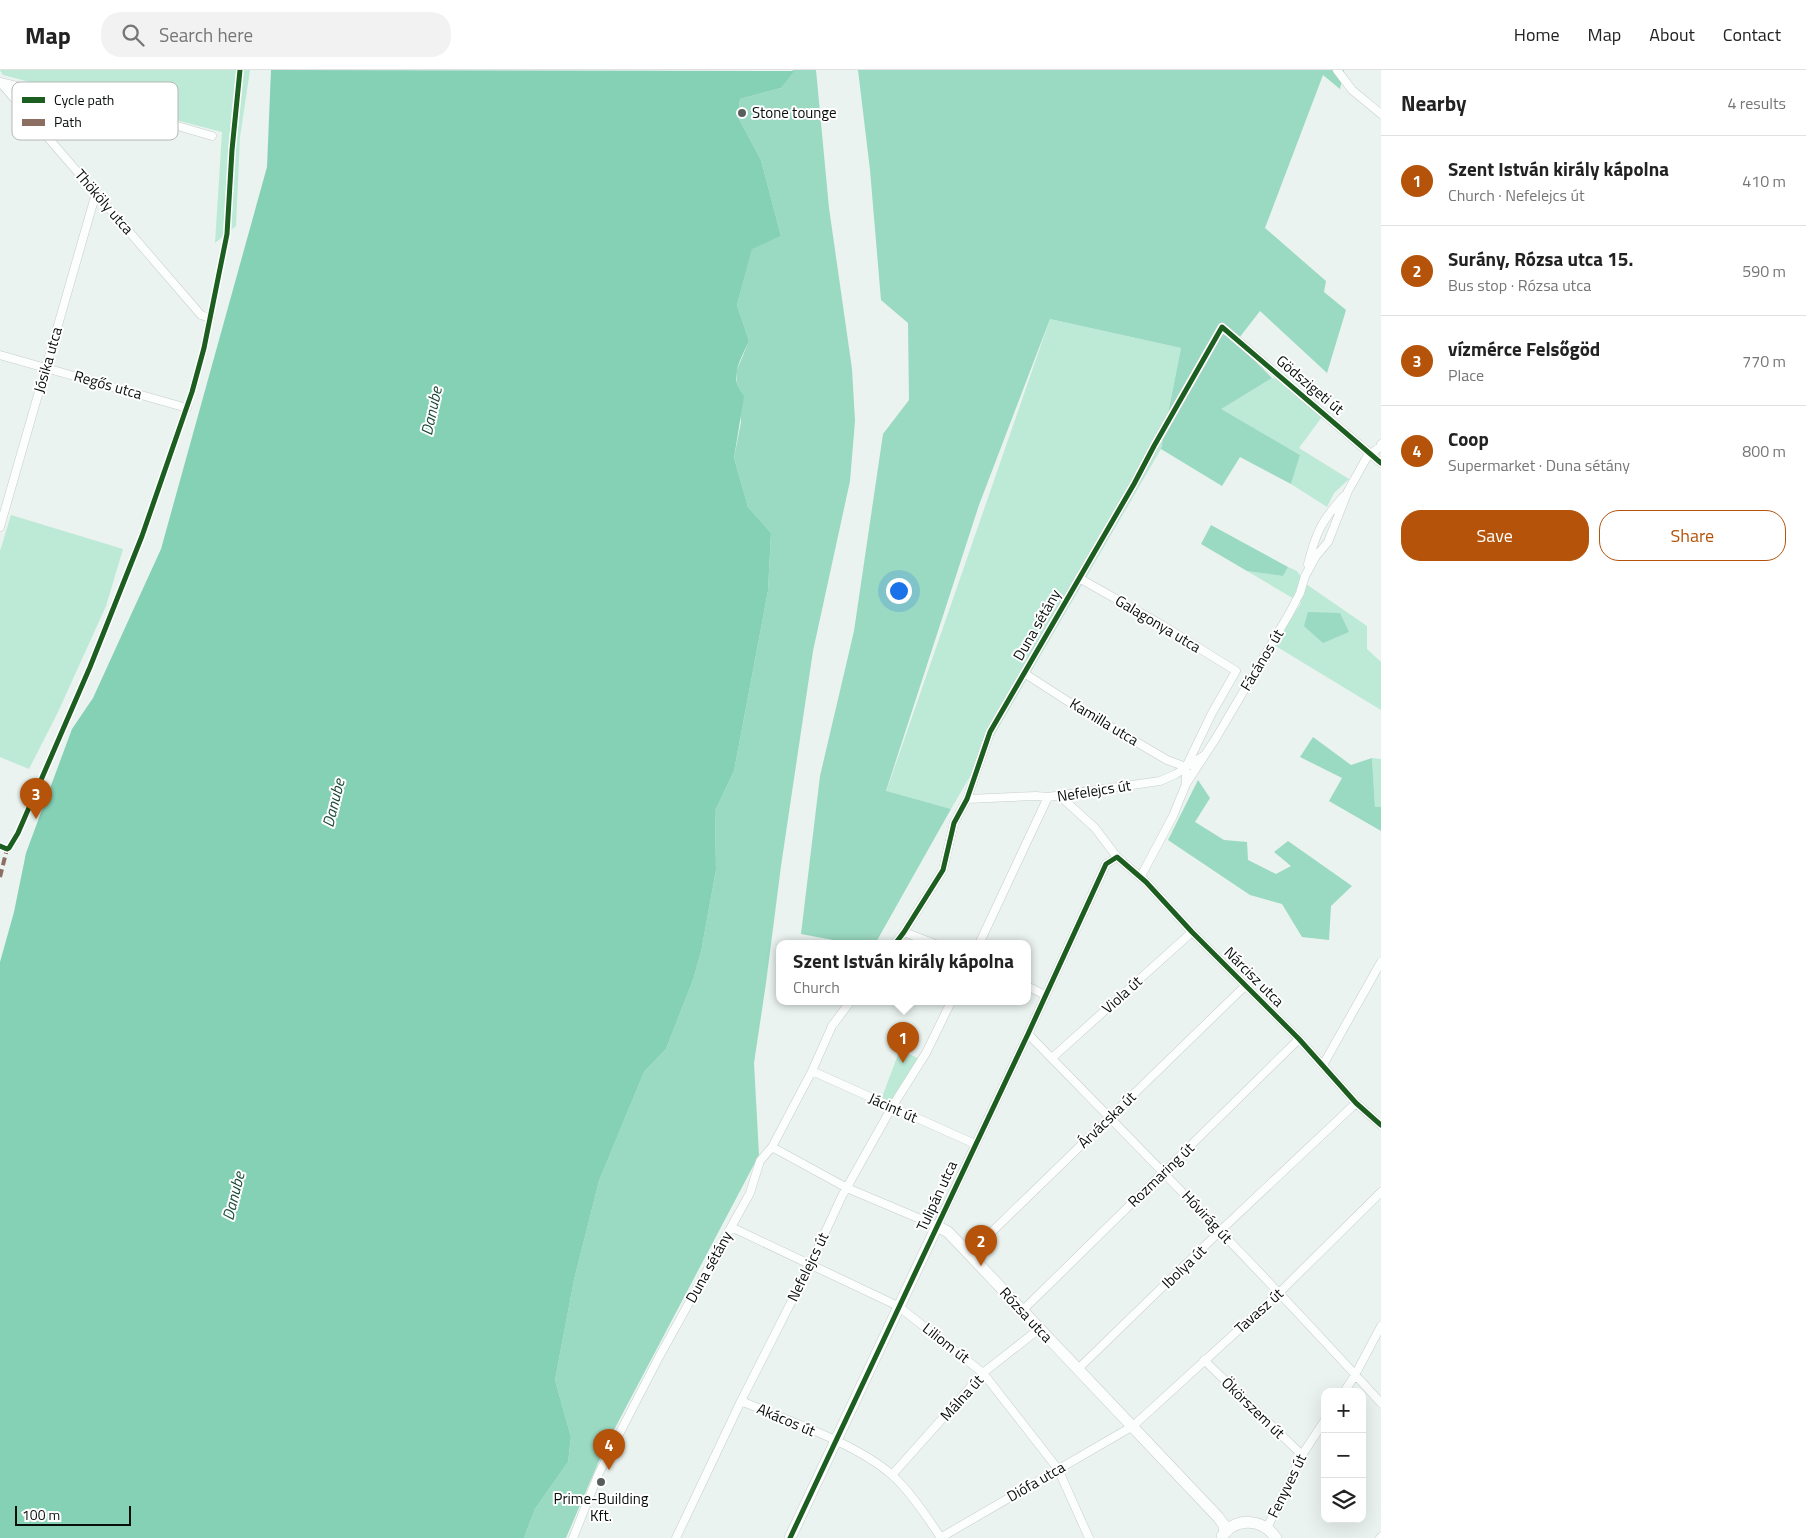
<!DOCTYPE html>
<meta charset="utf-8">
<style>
:root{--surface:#fff;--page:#f2f2f2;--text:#222;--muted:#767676;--line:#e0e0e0;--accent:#b45309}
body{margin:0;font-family:"Titillium Web",sans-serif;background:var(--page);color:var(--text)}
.controls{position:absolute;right:15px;bottom:15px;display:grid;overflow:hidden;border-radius:10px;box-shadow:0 5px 20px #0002}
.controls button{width:45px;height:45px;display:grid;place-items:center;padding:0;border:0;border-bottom:1px solid var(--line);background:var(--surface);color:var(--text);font:25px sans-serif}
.scale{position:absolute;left:15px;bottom:12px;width:116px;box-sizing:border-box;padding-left:5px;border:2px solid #080e0b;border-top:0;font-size:14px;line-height:18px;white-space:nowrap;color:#080e0b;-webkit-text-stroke:4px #fff;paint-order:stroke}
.you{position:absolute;left:898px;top:520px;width:18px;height:18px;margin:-12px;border:4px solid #fff;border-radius:50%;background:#1a73e8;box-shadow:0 0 0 8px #1a73e833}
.badge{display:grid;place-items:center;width:32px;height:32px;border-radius:50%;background:var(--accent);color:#fff;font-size:16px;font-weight:700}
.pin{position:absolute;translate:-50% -41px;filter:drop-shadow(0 1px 2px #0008)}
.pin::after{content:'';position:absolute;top:26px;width:18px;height:15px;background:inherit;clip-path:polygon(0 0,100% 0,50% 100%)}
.popup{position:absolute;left:776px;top:870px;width:255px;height:65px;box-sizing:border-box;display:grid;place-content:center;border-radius:10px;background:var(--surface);filter:drop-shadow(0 1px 4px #0005);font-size:16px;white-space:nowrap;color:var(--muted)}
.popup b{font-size:19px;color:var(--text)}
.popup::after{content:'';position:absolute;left:50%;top:100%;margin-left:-10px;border:10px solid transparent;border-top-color:var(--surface)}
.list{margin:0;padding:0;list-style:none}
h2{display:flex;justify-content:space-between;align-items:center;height:65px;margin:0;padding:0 20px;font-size:21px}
h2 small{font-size:16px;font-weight:400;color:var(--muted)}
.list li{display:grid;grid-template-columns:32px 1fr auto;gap:15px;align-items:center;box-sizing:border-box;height:90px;padding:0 20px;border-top:1px solid var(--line)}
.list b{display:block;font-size:19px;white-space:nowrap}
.list p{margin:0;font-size:16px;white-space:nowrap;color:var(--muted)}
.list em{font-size:16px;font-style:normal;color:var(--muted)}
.actions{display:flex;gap:10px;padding:15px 20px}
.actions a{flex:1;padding:11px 0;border:1px solid var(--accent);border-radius:20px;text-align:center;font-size:18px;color:var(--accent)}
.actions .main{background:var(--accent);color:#fff}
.icon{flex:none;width:28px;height:28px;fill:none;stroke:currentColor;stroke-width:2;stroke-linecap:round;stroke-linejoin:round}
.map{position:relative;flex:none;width:1381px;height:1468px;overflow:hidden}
header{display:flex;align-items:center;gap:30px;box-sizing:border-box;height:70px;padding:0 25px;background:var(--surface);border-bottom:1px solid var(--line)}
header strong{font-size:24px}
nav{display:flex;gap:28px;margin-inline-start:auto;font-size:18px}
.search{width:350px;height:45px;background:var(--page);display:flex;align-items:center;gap:12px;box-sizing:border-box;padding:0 18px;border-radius:20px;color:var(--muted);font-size:19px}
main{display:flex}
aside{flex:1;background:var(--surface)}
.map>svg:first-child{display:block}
.green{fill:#bde9d7}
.forest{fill:#9ad9c2}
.water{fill:#84d1b6}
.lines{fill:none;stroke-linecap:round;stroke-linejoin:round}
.street-casing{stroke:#c7cecb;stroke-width:9}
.secondary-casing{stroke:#c7cecb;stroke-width:12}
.street{stroke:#fcfdfd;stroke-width:8}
.secondary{stroke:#fcfdfd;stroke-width:11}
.quiet{stroke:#8d6e63;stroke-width:4;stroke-dasharray:8 4;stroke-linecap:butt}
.cycleway-casing{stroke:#fff;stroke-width:8}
.cycleway{stroke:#1b5e20;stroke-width:5}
.poi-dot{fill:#575e5b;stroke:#fff;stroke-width:2}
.labels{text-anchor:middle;stroke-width:4;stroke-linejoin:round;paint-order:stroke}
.poi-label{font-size:15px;fill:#080e0b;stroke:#fff;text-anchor:start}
.street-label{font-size:15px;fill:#080e0b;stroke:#fff}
.water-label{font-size:16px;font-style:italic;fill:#1c4a3a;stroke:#fff}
.key{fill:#fff;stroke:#b5b7b6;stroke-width:1}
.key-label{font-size:14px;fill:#080e0b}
</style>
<header>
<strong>Map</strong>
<div class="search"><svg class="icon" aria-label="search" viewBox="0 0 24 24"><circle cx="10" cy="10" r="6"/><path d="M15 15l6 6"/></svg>Search here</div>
<nav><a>Home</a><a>Map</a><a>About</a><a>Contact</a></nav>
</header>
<main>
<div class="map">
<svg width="1381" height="1468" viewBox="0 0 1381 1468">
<rect width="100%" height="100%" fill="#eaf3ef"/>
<path class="green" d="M0,0H250L240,67L236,156L215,173L222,62L3,5Z
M1050,249L1181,278L1161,379L951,739L886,722Z
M1272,308L1279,310L1322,347L1299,378L1349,409L1334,423L1327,437L1291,414L1300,385L1220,339Z
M11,445L123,479L106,536L58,642L29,699L0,687V481Z
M1288,497L1297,501L1306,514L1367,556V579L1381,592V640L1274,575L1301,533L1247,501L1283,506Z
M1372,688L1381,689V737H1375Z
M900,979L919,989L891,1035L881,1030Z"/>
<path class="forest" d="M793,0H816L829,138L852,299L855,351L850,411L813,581L781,796L766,913L754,993L759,1085L605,1377L566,1468H524L535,1439L568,1392L571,1367L555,1310L574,1210L599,1111L644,1002L666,979L693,910L701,882L716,800L715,741L734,701L768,521L771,463L748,437L734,388L741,352L736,302L749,271L737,235L752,178L781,166L761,90L738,47L740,29L781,18Z
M858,0H1344L1340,19L1381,53L1323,5L1265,158L1326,211L1324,222L1346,240L1327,303L1260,241L1236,272L1272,308L1221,339L1300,385L1291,414L1240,387L1222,416L1161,379L1181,278L1050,249L979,435L886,721L951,739L875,874H854L801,864L820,706L854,561L883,364L909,330L908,253L881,230L870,100Z
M1211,455L1288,497L1283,506L1247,501L1201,474Z
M1308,542L1340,543L1349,562L1323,573L1304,556Z
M1313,667L1351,695L1372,688L1375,737H1381V761L1329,731L1342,708L1300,687Z
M1198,710L1210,728L1195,752L1224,770L1247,772L1248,790L1276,804L1291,796L1274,782L1288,771L1352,816L1331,836L1329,870L1302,867L1282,834L1250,825L1168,770Z"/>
<path class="water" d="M271,0L794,1L781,18L740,29L738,47L761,90L781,166L752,179L737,235L749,271C740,291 728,308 744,326L734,388L748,437L771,463L768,521L734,701L715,741L716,800L701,882L693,910L666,979L644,1002L599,1111L574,1210L555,1310L571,1367L568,1392L535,1439L524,1468H0V892L14,842L26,783L72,659L93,628L161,479L267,97Z"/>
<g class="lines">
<defs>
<path id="street" d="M1337,0L1352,20L1381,44
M0,12L201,245L210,248
M0,12L150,48L212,66
M0,285L187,338
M0,457L96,123
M1308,494C1316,462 1322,450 1344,426
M1079,508L1162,555L1236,601L1212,643L1186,697V714
M1024,603L1072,634L1167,690L1186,697
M1061,727L1095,758L1117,787
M967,729L1036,726L1048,727
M1141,806L1173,746L1186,714L1216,668L1289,544L1300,523L1305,506L1316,486L1328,472L1348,421L1367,387L1380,377L1381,374
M904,862L935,874
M895,874L904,862L943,800L954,753L967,729L990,662L1134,414L1154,376L1222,257L1381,393
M979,874L1048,727L1160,711L1176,704L1203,686
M1027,916L1045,925
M1028,964C1147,1086 1267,1207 1381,1333
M1052,988L1192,862
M1323,995L1381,892
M812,1001L975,1074
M772,1077L847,1118L937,1156L1028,964L1106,794L1117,787L1146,812L1192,862L1299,969L1356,1033L1381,1055
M731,1157L898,1236L983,1303L1058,1399L1089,1468
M969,1184L1245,916
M1022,1241L1299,969
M1204,1290L1302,1385
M1078,1299L1220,1161L1356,1033
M1344,1322L1355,1305L1381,1256
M741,1331C786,1350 856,1373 892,1405C910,1421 928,1448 941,1468
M892,1405L983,1303L1039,1259
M1267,1458L1302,1385L1325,1350
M573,1468L599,1403L659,1287L750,1123L760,1091L772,1077L812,1001L832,956L850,932
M676,1468L741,1331L810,1195L842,1126L892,1037L926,983L951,932
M940,1468L1133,1356L1279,1223L1381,1122
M1380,1468L1381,1467"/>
<path id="secondary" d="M1222,1466C1236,1447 1262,1448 1276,1468
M790,1468L937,1156L948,1162L969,1184L1218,1447L1224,1455L1225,1463"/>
</defs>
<use href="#street" class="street-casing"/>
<use href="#secondary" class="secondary-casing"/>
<use href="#street" class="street"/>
<use href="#secondary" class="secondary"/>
<path class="quiet" d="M0,807L7,779"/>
<defs>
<path id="cycleway" d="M0,776L7,779L9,778L18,763L90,597L142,466L192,322L204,278L227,164L232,80L240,0
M895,874L904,862L943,800L954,753L967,729L990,662L1134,414L1154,376L1222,257L1381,393
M790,1468L1028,964L1106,794L1117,787L1146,812L1192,862L1299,969L1356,1033L1381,1055"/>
</defs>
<use href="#cycleway" class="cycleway-casing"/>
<use href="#cycleway" class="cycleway"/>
</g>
<g class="poi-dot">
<circle cx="742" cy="43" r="5"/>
<circle cx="601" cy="1412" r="5"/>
</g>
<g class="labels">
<g class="poi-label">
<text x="752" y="48">Stone tounge</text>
<text x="601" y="1434" text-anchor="middle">Prime-Building<tspan x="601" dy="17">Kft.</tspan></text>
</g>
<g class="street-label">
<text transform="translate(104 132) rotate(49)" y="5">Thököly utca</text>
<text transform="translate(48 290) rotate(-74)" y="5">Jósika utca</text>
<text transform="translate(108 315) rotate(16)" y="5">Regős utca</text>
<text transform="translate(1310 315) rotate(40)" y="5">Gödszigeti út</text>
<text transform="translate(1158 554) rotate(31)" y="5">Galagonya utca</text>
<text transform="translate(1037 555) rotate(-60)" y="5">Duna sétány</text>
<text transform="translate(1262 590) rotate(-59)" y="5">Fácános út</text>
<text transform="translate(1104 652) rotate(31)" y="5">Kamilla utca</text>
<text transform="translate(1094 721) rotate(-9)" y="5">Nefelejcs út</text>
<text transform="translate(1254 907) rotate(45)" y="5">Nárcisz utca</text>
<text transform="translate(1122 925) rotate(-42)" y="5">Viola út</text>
<text transform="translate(893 1038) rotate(24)" y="5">Jácint út</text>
<text transform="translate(1107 1050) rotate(-44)" y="5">Árvácska út</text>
<text transform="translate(1161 1105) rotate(-44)" y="5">Rozmaring út</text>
<text transform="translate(937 1126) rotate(-65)" y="5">Tulipán utca</text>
<text transform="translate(1207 1147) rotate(47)" y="5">Hóvirág út</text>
<text transform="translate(709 1197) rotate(-61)" y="5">Duna sétány</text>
<text transform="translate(808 1197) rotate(-64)" y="5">Nefelejcs út</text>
<text transform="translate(1184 1197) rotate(-44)" y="5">Ibolya út</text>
<text transform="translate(1259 1241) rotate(-42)" y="5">Tavasz út</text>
<text transform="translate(1026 1245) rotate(47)" y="5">Rózsa utca</text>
<text transform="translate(946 1273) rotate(38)" y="5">Liliom út</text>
<text transform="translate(962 1328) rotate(-48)" y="5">Málna út</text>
<text transform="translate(1253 1338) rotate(44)" y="5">Ökörszem út</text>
<text transform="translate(786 1350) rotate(23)" y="5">Akácos út</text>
<text transform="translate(1036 1412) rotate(-30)" y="5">Diófa utca</text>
<text transform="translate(1287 1416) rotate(-64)" y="5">Fenyves út</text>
</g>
<g class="water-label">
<text transform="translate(431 341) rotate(-78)" y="6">Danube</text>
<text transform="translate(333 733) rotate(-76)" y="6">Danube</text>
<text transform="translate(233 1126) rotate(-76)" y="6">Danube</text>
</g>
</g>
<rect x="12" y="12" width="166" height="58" rx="8" class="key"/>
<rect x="22" y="27" width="23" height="6" fill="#1b5e20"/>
<rect x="22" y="49" width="23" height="7" fill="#8d6e63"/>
<g class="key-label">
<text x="54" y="35">Cycle path</text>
<text x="54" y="57">Path</text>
</g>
</svg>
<div class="controls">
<button>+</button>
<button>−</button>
<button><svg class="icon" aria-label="layers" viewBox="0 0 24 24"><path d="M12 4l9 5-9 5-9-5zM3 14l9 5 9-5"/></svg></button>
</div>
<div class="scale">100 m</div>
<div class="you"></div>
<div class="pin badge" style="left:903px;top:993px">1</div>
<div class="popup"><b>Szent István király kápolna</b>Church</div>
<div class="pin badge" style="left:981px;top:1196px">2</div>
<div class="pin badge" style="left:36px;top:749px">3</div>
<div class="pin badge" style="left:609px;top:1400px">4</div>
</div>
<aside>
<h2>Nearby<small>4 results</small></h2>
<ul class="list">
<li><span class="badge">1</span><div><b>Szent István király kápolna</b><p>Church · Nefelejcs út</p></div><em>410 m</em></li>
<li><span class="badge">2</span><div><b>Surány, Rózsa utca 15.</b><p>Bus stop · Rózsa utca</p></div><em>590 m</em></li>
<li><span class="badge">3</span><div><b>vízmérce Felsőgöd</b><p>Place</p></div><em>770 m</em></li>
<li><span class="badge">4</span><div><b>Coop</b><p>Supermarket · Duna sétány</p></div><em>800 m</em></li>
</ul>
<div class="actions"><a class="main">Save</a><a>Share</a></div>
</aside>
</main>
